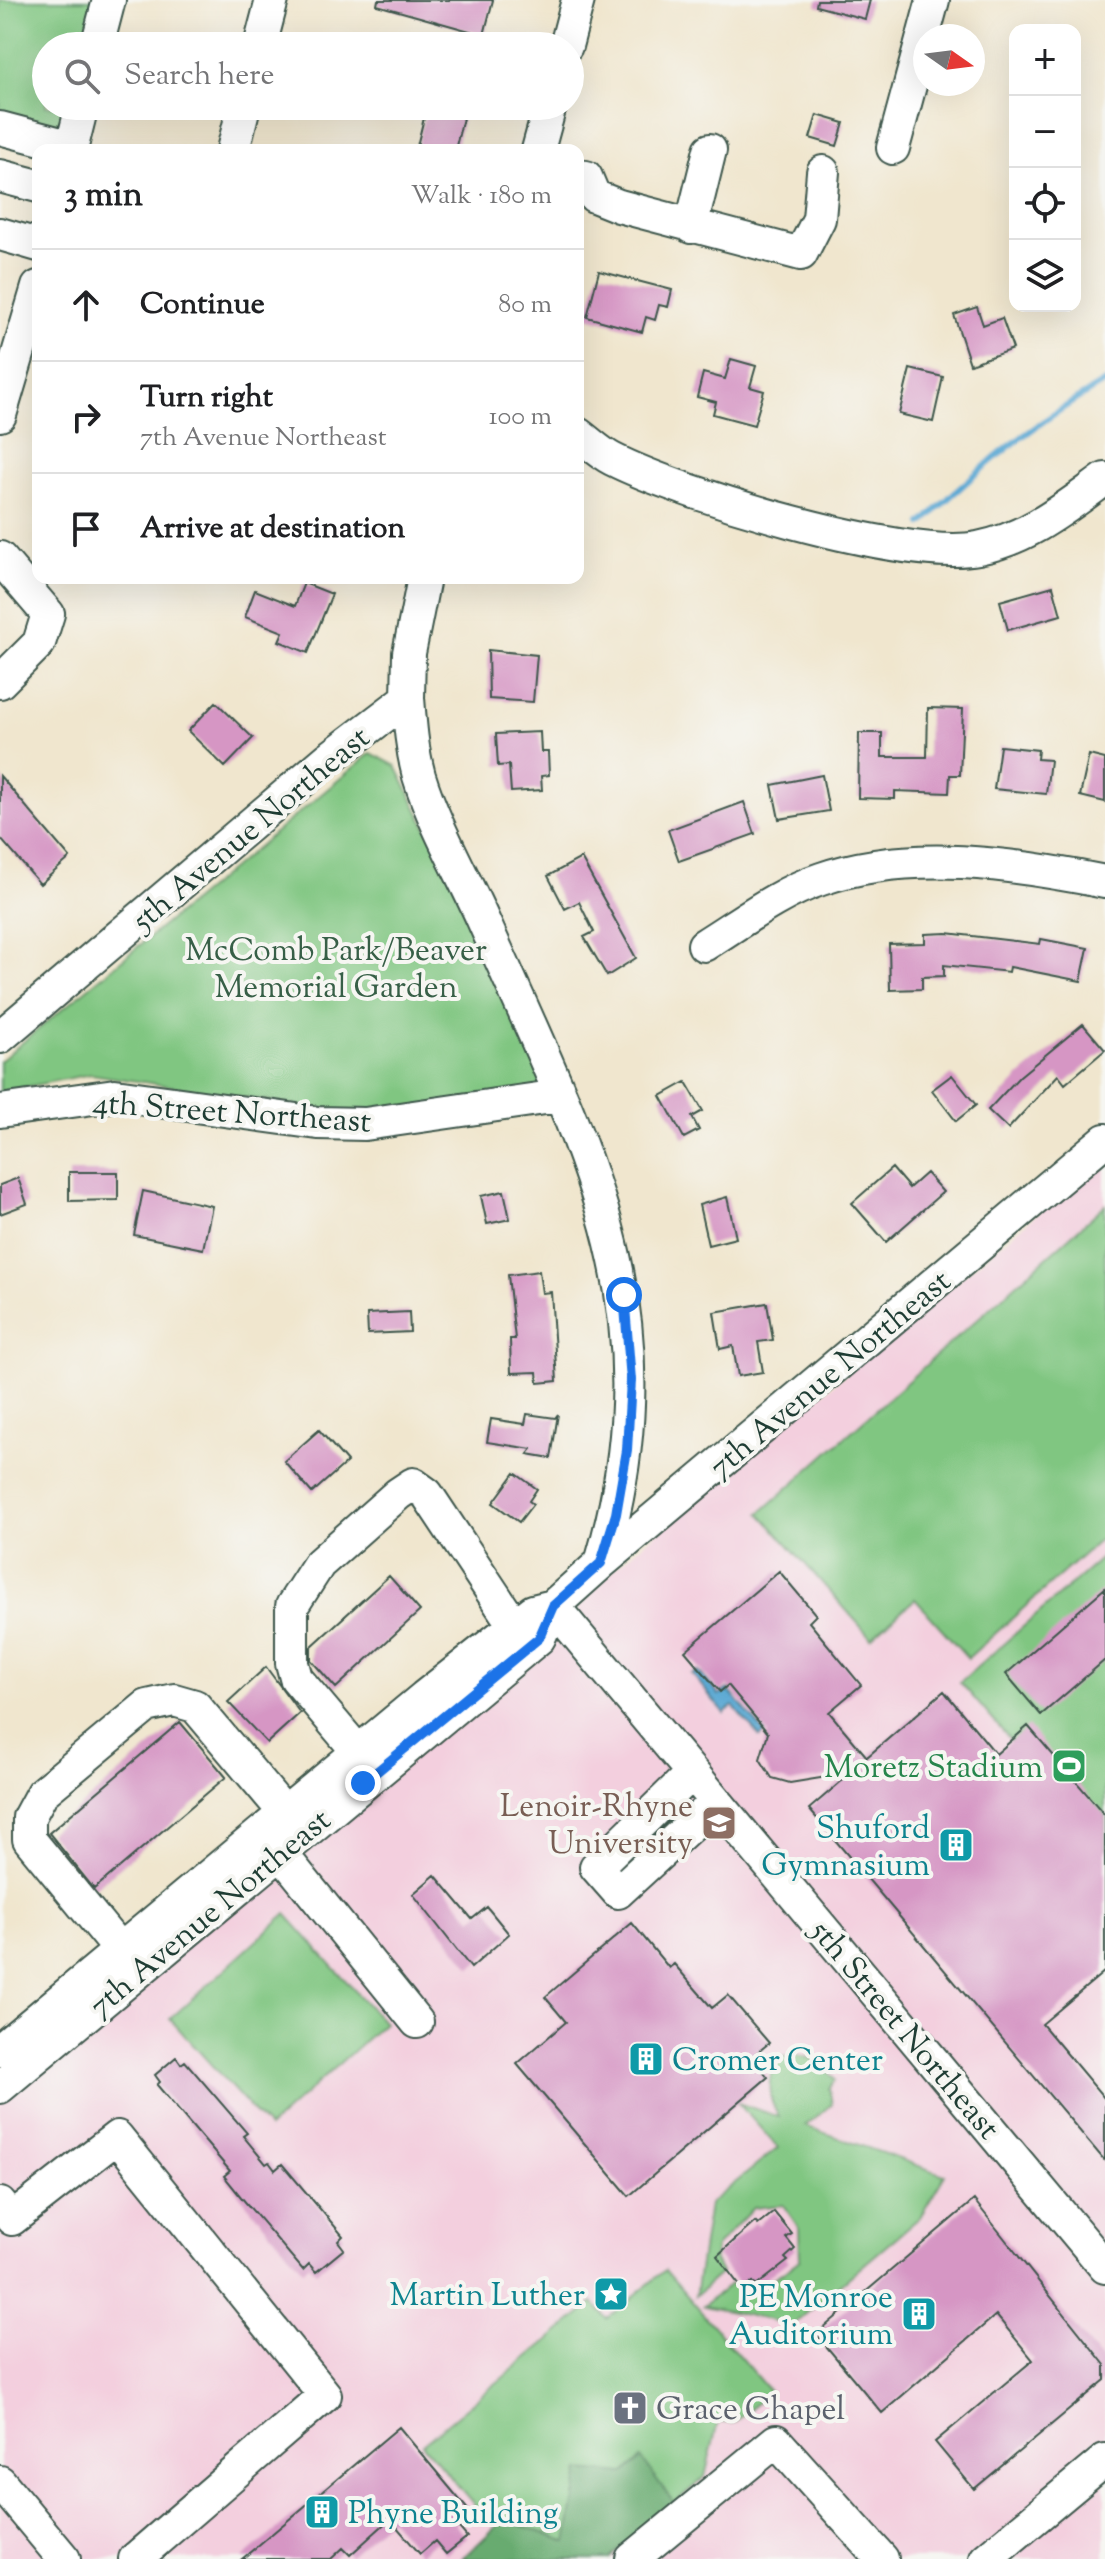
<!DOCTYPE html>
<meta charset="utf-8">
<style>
:root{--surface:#fff;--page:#f6f6f6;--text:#202124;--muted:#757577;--line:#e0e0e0}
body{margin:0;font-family:"Sorts Mill Goudy",serif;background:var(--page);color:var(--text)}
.controls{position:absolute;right:24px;top:24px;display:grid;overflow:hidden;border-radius:16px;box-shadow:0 8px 32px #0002}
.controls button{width:72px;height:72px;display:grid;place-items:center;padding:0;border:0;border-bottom:2px solid var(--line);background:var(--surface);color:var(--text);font:40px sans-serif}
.compass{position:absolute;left:913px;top:24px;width:72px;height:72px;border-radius:50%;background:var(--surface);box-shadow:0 8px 32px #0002;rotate:104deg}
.stop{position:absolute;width:24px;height:24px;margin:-18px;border:6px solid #1a73e8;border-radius:50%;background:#fff}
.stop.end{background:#1a73e8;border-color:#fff;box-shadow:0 2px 8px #0008}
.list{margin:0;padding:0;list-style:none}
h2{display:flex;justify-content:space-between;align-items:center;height:104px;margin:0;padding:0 32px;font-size:34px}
h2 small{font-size:26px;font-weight:400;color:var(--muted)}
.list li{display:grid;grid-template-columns:52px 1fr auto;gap:24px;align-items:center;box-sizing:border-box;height:112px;padding:0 32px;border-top:2px solid var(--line)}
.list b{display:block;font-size:30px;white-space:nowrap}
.list p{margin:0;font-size:26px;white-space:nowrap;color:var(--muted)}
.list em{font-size:26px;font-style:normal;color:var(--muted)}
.icon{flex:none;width:44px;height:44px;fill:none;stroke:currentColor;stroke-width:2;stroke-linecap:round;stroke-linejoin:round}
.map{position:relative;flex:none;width:1105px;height:2559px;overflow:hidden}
.search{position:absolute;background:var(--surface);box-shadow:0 8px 32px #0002;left:32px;top:32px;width:552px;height:88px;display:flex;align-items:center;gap:20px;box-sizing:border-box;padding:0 28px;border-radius:44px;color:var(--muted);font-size:30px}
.panel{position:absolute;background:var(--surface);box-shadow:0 8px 32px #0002;left:32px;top:144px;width:552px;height:440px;border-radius:16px}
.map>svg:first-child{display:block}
.built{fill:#f3cfde}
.green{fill:#80c681;stroke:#50825a;stroke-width:2}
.forest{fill:#68ab6f;stroke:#447452;stroke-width:2}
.water{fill:#59a7d3;stroke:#3c7284;stroke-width:2}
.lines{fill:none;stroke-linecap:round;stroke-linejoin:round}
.stream{stroke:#59a7d3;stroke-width:6}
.building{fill:#d696c4}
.minor-casing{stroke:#3e564b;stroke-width:36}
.minor{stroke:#fff;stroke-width:32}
.route{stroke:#1a73e8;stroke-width:10}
.labels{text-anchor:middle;stroke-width:8;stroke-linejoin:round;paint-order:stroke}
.street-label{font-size:32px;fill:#1f3d34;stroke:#f6f6f2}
.park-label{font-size:32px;fill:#375f47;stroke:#f6f6f2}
.leisure-label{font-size:32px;fill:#27864d;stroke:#f6f6f2;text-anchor:end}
.education-label{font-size:32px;fill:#785e54;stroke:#f6f6f2;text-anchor:end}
.culture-label{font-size:32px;fill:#0d838f;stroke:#f6f6f2;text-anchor:end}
.worship-label{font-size:32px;fill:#5b616d;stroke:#f6f6f2;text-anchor:start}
</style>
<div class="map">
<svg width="1105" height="2559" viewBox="0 0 1105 2559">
<rect width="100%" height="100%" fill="#f6f6f2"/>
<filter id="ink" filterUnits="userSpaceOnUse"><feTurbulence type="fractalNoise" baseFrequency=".0125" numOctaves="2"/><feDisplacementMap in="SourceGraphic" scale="16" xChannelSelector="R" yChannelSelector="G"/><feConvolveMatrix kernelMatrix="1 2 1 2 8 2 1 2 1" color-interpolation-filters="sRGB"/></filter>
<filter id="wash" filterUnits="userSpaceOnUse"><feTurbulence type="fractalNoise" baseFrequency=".006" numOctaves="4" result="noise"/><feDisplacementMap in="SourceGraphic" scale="32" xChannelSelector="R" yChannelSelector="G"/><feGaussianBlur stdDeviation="1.8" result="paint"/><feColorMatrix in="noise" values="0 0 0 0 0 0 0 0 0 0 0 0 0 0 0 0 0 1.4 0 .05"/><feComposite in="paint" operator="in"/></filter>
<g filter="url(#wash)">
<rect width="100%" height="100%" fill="#f0e6ce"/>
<path class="built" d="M1105,1157V2559H0V2102L551,1639L615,1568Z"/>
<path class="green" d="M0,0H97L85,46H46V106H69L63,131L0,115Z
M371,753L396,766L555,1085L365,1116L91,1074L0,1092V1061Z
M1105,1205V1535L968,1658L915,1599L871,1638L760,1513Z
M1105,1555V1849L960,1682Z
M286,1914L384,2023L268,2128L170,2019Z
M796,2055C815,2057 823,2064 835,2080L829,2088L832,2104L805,2126L945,2175L920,2217L793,2325L703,2306L730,2284L751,2294L800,2260L799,2228L783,2205L753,2208L716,2247L714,2259L721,2273L695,2296L709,2204L778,2148L738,2103L779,2117C766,2096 768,2082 775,2059Z
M665,2270L770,2392L733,2423L718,2422L705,2477L674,2503L641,2459L568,2542L478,2509L422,2444L594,2303L607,2319Z"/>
<path class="forest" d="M641,2458L674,2503L609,2559H462L504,2519L567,2542L580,2470L625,2474Z"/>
<path class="water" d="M698,1671L719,1695L728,1689L765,1733L760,1737L733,1706L724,1713L692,1674Z"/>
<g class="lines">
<path class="stream" d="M922,524C976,469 1038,421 1105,382"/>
</g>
<g id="blocks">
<path class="building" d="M378,0H493L484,35L377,5Z
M817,0H870L865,19L816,6Z
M427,106H466L455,150H416Z
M817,115L844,123L837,146L810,138Z
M599,271L672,290L668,307L659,305L655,320L646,317L642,332L587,317Z
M977,307L983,325L1002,318L1013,349L970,364L954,315Z
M731,359L756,366L750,387L764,391L754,425L713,414L716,402L697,397L703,373L725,379Z
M910,369L943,377L933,422L899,414Z
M304,583L332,594L308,653L279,641L283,632L245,617L255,590L295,606Z
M1053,586L1061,615L1008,630L1000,601Z
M488,650L537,655L533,702L489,699Z
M216,702L253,738L225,767L188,731Z
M928,708L963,709L960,775H950L949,793L895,791V799L858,798L859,733H882V757H927Z
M540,732L541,752H548L549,775L541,776L542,790L511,792L509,765L498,766L496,734Z
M1000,746L1038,750L1037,759L1050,760L1046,794L994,789Z
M1089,755L1105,759V802L1080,796Z
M822,775L829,811L779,819L772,785Z
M0,776L70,858L40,884L0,838Z
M744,802L755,834L679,861L668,830Z
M581,858L636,958L607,976L584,937L594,932L579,902L565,909L548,876Z
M947,933L1040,944L1041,939L1088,948L1081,981L1010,967L1009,972L944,965V976L922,977V989L890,990L889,944L925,943V934Z
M1083,1024L1105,1050L1065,1084L1058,1075L1008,1129L988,1110L1020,1076Z
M952,1075L976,1105L956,1121L932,1090Z
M686,1082L703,1111L692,1117L699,1130L684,1138L661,1096Z
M892,1168L909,1188L926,1173L943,1192L886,1242L852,1203Z
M69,1172H118V1200L69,1201Z
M18,1178L27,1204L0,1214V1185Z
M143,1191L212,1206L203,1249L134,1235Z
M504,1191L510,1219L487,1224L481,1196Z
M727,1197L736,1238L708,1245L699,1205Z
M539,1271L542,1293L551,1292L557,1381L538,1383L537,1372L511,1373L510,1339H515L508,1275Z
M767,1303L773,1340L758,1342L763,1372L738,1376L733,1346L720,1349L714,1312Z
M409,1312L410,1332L368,1334L367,1314Z
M527,1414L555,1418L558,1414L551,1458L528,1454L532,1449L487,1442L491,1419L525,1424Z
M319,1430L347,1462L312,1493L284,1461Z
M515,1473L537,1489L529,1501L533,1504L519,1522L493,1503Z
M779,1571L816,1615L809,1622L861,1685L829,1712L867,1757L944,1691L996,1754L1028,1726L1105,1815V1971L1042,2024L1105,2099V2161L809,1809L851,1773L790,1783L772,1778L760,1759L768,1733L728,1685L720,1692L685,1651Z
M389,1576L420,1611L336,1688L311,1660V1647Z
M1105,1588V1660L1041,1715L1006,1674Z
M266,1667L300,1713L267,1743L228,1702Z
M180,1722L226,1777L94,1889L49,1833Z
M435,1875L472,1919L487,1907L509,1934L471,1968L413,1894Z
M632,1923L669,1968L674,1964L712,2008L728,1995L769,2043L752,2057L768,2077L629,2196L517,2064L566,2022L545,1997Z
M176,2057L181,2064L185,2061L247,2133L243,2136L266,2164L269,2162L275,2170L282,2164L343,2236L338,2241L344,2249L316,2272L309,2264L303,2270L241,2197L224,2176L230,2171L157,2085L160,2082L155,2075Z
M974,2200L1105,2365V2380L974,2489L935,2442L1033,2360L996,2315L882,2413L816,2334Z
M774,2212L792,2234L786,2238L795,2249L785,2258L788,2261L756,2286L753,2282L743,2290L717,2256L755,2222L758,2225Z
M399,2427L469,2511L455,2523L467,2537L446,2554L435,2541L420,2554L390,2519L350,2555L343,2548L331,2559H242Z"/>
</g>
</g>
<g filter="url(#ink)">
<use href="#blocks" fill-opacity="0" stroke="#3e564b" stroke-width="2"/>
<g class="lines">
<defs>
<path id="minor" d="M97,46L109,0
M260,46L272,0
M566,46L578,0
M0,128L72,147
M893,148L933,0
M71,150L82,106
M233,150L244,106
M538,150L550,106
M0,176L38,186
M578,176L586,177L594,196L619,206L801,254L819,219L823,172
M691,227L710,150
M0,234L38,245
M0,415L38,287
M578,434C589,442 600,453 612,459C683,495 903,562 978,548C1027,539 1065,508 1105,479
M0,558L48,614L39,643L0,682
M408,698C410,724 412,750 419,776C434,825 462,873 483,920C584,1147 676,1309 601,1563
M704,945C741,922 779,893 821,879C910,848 1015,864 1105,882
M0,1037L329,758L408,698L409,653L424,578
M0,1111L115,1095L318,1123L365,1124L559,1096
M553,1606L1105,2267
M371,1767L296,1678L292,1663V1606L319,1564L398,1494L413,1484L427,1494L514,1625
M692,1773L596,1867L618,1892L716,1802
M267,1836L417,2022
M120,1950L29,1839V1817L42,1793L147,1706L174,1700L195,1706L285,1813
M0,2050L424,1697L533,1611L553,1606
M0,2087L539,1638L553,1606L601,1563L1105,1140
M0,2204L12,2219L117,2137L325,2395L135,2559
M0,2482L64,2559
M632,2559L776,2441L882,2559
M986,2559L1105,2460"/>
</defs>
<use href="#minor" class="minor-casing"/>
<use href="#minor" class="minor"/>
</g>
</g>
<g class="lines" filter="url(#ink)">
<path class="route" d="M363,1783L539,1638L553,1606L601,1563L616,1514L627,1450L631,1380L624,1295"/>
</g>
<defs>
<symbol id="stadium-square" viewBox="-11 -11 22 22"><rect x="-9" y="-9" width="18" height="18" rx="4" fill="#2e9e5b" stroke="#f6f6f2"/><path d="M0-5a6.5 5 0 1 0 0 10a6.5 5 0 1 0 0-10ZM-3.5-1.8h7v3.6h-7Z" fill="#fff"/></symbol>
<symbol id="university-square" viewBox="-11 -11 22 22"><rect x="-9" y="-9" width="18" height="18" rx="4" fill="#8d6e63" stroke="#f6f6f2"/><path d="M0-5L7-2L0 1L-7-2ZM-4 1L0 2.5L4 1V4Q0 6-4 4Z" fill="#fff"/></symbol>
<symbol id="building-square" viewBox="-11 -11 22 22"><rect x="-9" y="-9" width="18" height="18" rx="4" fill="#0f9aa8" stroke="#f6f6f2"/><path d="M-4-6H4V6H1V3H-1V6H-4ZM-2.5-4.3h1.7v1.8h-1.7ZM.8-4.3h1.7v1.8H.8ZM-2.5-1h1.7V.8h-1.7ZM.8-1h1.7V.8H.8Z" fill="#fff"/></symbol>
<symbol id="sight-square" viewBox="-11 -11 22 22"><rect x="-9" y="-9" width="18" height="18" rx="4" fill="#0f9aa8" stroke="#f6f6f2"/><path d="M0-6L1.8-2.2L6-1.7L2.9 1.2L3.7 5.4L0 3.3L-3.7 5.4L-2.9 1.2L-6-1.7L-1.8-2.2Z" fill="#fff"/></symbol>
<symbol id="church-square" viewBox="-11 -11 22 22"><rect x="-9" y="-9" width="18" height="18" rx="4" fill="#6b7280" stroke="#f6f6f2"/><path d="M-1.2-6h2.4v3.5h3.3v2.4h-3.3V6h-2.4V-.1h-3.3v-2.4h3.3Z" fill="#fff"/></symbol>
</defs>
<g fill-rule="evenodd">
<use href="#stadium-square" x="1049" y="1746" width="40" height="40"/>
<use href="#university-square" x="699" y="1803" width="40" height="40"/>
<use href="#building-square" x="936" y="1825" width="40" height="40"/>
<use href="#building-square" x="626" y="2039" width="40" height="40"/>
<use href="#sight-square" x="591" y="2274" width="40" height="40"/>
<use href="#building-square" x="899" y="2294" width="40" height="40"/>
<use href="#church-square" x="610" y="2388" width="40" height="40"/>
<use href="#building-square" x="302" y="2492" width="40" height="40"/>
</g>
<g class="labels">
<g class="street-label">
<text transform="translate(250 828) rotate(-40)" y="11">5th Avenue Northeast</text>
<text transform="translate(232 1111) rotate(4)" y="11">4th Street Northeast</text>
<text transform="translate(829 1373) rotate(-40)" y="11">7th Avenue Northeast</text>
<text transform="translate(209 1912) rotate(-40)" y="11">7th Avenue Northeast</text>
<text transform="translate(906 2029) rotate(50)" y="11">5th Street Northeast</text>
</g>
<g class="park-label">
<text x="336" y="960">McComb Park/Beaver<tspan x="336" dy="37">Memorial Garden</tspan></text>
</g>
<g class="leisure-label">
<text x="1043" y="1777">Moretz Stadium</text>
</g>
<g class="education-label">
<text x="693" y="1816">Lenoir-Rhyne<tspan x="693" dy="37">University</tspan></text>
</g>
<g class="culture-label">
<text x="930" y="1838">Shuford<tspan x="930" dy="37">Gymnasium</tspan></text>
<text x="672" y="2070" text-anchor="start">Cromer Center</text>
<text x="585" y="2305">Martin Luther</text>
<text x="893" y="2307">PE Monroe<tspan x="893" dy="37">Auditorium</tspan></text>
<text x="348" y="2523" text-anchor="start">Phyne Building</text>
</g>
<g class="worship-label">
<text x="656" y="2419">Grace Chapel</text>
</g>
</g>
</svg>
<div class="controls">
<button>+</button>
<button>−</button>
<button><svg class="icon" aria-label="locate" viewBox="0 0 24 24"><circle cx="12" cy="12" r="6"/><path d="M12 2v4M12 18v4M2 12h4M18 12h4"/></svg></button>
<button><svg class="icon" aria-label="layers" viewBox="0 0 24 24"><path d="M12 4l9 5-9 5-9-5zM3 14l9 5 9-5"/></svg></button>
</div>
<svg class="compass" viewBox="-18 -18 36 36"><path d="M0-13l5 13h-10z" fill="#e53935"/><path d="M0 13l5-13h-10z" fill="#757577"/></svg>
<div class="stop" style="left:624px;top:1295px"></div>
<div class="stop end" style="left:363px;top:1783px"></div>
<div class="search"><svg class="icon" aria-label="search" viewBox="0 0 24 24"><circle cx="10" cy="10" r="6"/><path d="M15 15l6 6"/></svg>Search here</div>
<section class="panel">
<h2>3 min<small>Walk · 180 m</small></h2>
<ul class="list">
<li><svg class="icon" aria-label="ahead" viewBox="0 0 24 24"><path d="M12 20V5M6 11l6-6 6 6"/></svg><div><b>Continue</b></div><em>80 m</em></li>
<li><svg class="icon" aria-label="right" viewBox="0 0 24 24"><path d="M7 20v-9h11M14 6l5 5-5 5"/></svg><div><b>Turn right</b><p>7th Avenue Northeast</p></div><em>100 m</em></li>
<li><svg class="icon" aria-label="arrive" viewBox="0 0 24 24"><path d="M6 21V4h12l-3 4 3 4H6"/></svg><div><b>Arrive at destination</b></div></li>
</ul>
</section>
</div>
